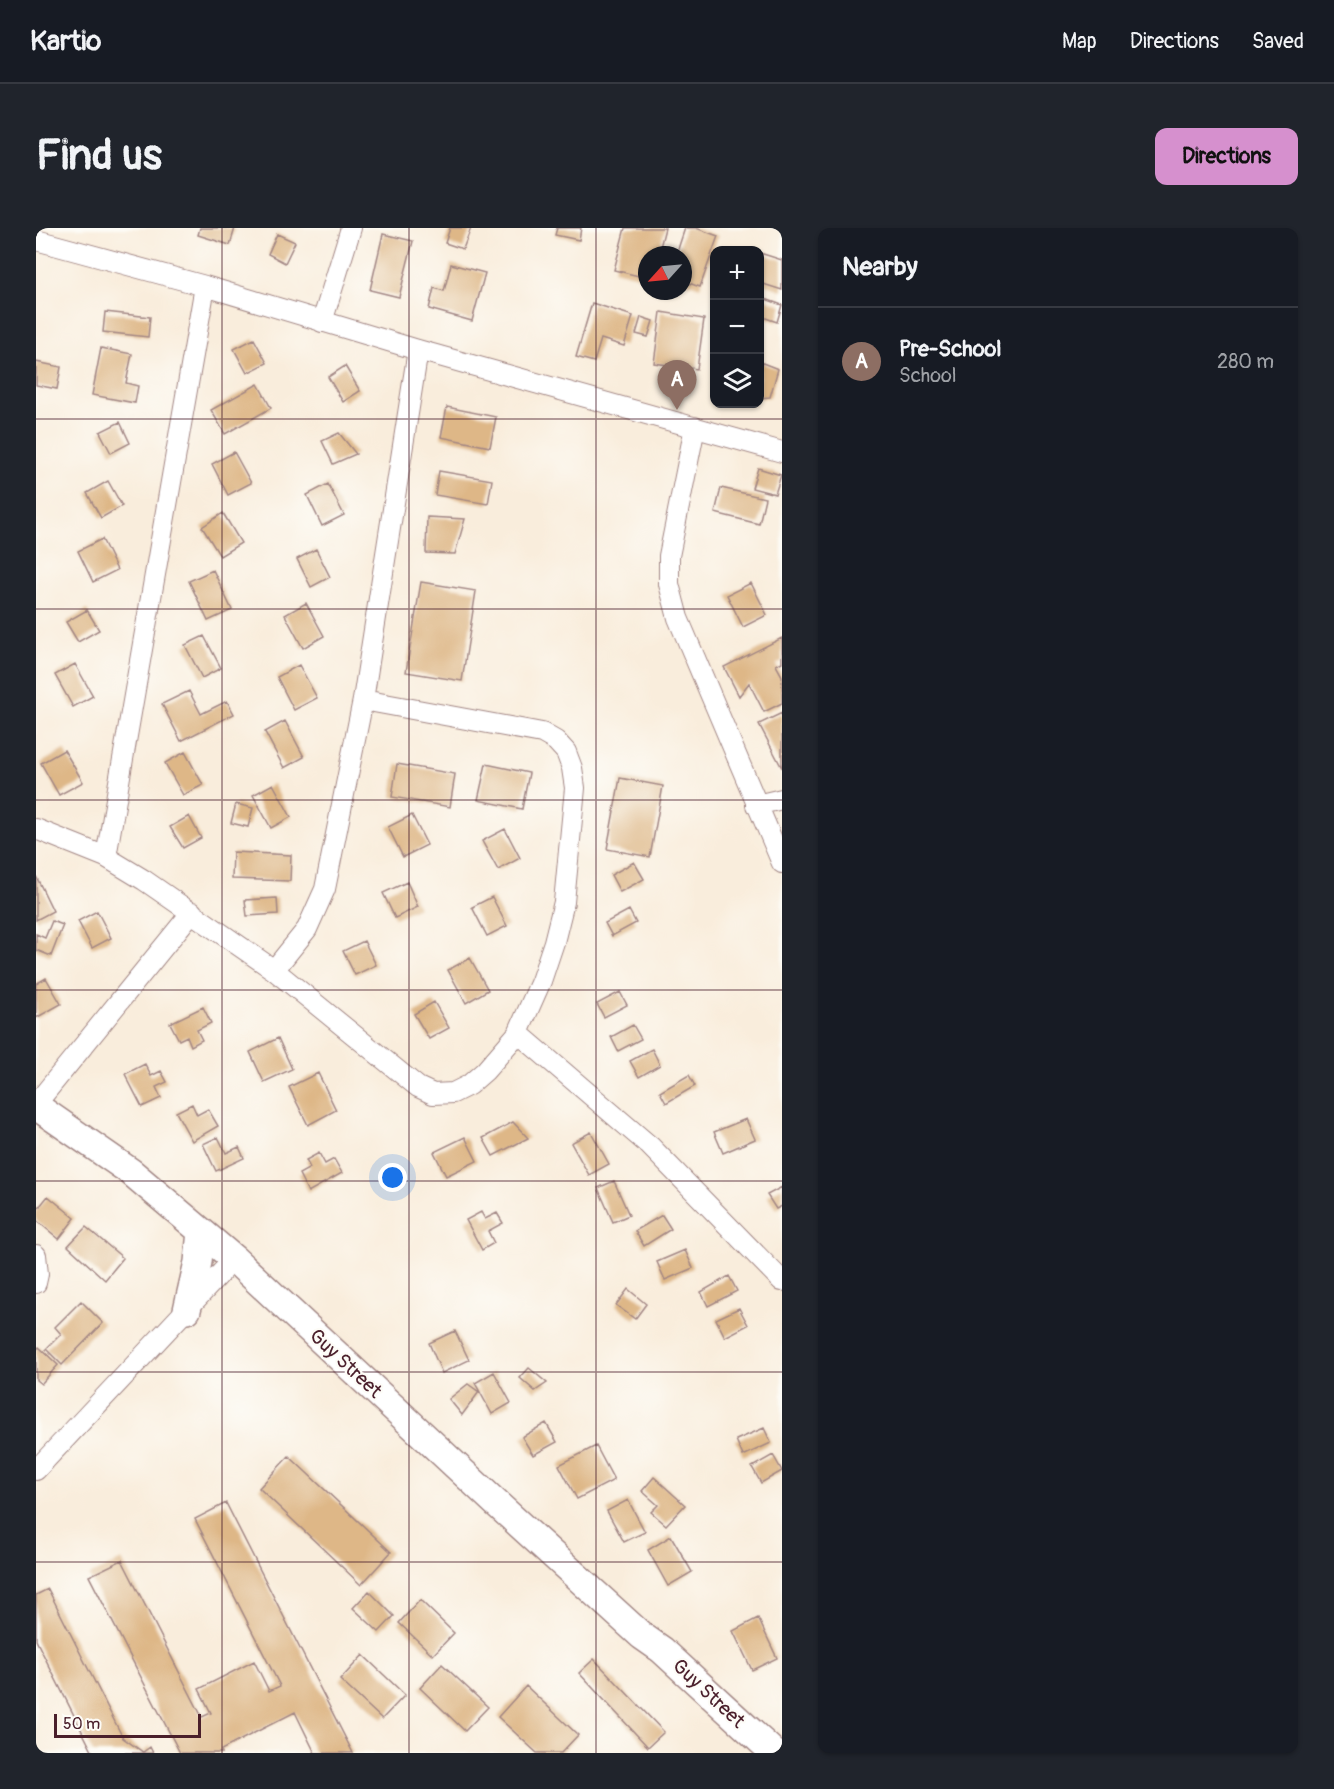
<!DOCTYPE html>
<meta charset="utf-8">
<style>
:root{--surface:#171b24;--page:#20242c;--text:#f1f3f6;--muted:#9ea1a6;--line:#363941;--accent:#d690ce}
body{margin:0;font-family:Pangolin,sans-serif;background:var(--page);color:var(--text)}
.controls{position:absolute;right:18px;top:18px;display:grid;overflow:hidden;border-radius:12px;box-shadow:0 2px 4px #0004}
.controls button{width:54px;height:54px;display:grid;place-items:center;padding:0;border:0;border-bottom:2px solid var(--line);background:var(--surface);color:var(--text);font:30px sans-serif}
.compass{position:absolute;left:602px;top:18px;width:54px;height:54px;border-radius:50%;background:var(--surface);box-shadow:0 2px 4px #0004;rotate:243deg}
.scale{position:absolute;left:18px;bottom:15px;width:147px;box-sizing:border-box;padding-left:6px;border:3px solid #4a1f2b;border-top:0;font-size:16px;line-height:21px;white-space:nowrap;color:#4a1f2b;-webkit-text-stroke:4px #fdfcf7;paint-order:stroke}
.you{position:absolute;left:357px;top:950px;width:21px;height:21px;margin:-15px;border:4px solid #fff;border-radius:50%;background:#1a73e8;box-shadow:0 0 0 9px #1a73e833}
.badge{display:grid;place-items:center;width:39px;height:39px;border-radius:50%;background:var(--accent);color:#fff;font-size:20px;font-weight:700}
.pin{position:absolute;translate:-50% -50px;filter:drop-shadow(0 2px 3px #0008)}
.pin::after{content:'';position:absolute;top:32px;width:21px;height:18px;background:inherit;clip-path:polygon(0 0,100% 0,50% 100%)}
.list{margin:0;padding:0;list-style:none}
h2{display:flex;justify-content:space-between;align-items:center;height:78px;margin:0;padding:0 24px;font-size:26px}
h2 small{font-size:20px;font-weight:400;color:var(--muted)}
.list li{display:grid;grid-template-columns:39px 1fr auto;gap:18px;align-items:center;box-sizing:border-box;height:108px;padding:0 24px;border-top:2px solid var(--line)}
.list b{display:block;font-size:22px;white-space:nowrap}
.list p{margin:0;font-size:20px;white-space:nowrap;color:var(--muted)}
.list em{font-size:20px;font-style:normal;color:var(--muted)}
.icon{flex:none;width:33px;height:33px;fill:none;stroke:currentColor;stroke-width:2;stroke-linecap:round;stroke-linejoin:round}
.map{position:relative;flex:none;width:746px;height:1525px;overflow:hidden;border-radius:12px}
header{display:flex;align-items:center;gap:36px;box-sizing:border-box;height:84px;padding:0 30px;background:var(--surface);border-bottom:2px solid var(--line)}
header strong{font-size:28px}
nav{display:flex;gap:33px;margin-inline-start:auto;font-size:21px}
.intro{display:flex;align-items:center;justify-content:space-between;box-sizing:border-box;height:144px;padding:0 36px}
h1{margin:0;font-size:42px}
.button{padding:15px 27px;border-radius:12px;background:var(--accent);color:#111;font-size:21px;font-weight:700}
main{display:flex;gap:36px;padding:0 36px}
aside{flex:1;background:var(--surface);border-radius:12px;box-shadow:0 2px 4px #0004}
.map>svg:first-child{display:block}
.building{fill:#deb787}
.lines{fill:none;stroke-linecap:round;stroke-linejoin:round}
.street-casing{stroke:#a28684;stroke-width:22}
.secondary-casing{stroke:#a28684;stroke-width:30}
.street{stroke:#fff;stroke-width:20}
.secondary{stroke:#fff;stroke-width:27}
.grid{fill:none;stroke:#4a1f2b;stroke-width:1.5;stroke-opacity:0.55}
.labels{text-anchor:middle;stroke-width:4.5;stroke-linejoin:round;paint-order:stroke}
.street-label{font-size:20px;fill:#4a1f2b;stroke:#fdfcf7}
</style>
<header>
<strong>Kartio</strong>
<nav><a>Map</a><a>Directions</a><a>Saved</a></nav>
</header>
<div class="intro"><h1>Find us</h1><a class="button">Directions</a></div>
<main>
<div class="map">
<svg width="746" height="1525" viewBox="0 0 746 1525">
<rect width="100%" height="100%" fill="#fdfcf7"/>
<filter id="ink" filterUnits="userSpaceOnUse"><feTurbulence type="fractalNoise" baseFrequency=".0167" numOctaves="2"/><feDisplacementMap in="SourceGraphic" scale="12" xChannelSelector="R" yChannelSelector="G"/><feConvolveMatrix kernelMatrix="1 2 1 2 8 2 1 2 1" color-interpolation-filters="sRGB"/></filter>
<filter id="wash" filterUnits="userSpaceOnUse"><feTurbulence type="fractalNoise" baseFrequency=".008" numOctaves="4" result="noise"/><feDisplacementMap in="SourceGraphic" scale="24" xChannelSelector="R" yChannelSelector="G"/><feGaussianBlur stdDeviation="1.35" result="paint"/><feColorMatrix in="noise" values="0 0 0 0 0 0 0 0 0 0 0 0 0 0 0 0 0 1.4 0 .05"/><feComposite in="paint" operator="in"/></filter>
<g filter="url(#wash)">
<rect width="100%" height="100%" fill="#f9eddc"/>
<g id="blocks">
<path class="building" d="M164,0H199L194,17L162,7Z
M414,0H435L427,21L409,15Z
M521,0H545L543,12L519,7Z
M589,0H629L622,27H611V50L578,42Z
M649,0H660L682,8L664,59L647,53V27H640Z
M241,6L259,14L249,35L232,26Z
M347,6L377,13L363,69L334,62Z
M724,25L746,32V62L724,55Z
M415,36L449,45L436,93L393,81L398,60L408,63Z
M724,69L746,77L741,94L724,88Z
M556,75L597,88L588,118L565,111L558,134L540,129Z
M69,84L114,89L112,109L67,104Z
M625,84L668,91L661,141L618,135Z
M605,89L617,93L612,109L600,106Z
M218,111L231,135L211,145L198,121Z
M65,120L96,126L90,155L102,158L99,175L56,167Z
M0,134L25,139L21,161L0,157Z
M724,134L742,141L734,169L724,170Z
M309,138L324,163L307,174L292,149Z
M222,156L235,180L189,206L175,182Z
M411,179L460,189L454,219L405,209Z
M84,194L94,215L75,225L64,204Z
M303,205L320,226L297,236L286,213Z
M198,224L215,255L192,267L176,236Z
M722,240L745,247L739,266L716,260Z
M403,243L456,252L452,276L399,267Z
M72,253L86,278L65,290L51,265Z
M292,256L308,287L286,298L271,267Z
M685,260L729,270L723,296L679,285Z
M187,285L205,315L184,328L166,299Z
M391,289L429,291L419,326L390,325Z
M66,311L81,342L57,354L42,323Z
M280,321L294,349L275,359L261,331Z
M177,342L196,382L172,393L153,353Z
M385,354L440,363L426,453L370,444Z
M715,355L731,387L707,399L691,367Z
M270,375L288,408L267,420L249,387Z
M51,382L63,402L42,414L30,394Z
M168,408L185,440L166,450L149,417Z
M746,410V434L740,437L746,448V475L728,484L713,455L703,468L688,439Z
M39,436L57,468L37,479L19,447Z
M263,437L281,470L258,482L241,449Z
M153,463L165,486L191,473L198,486L145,513L126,476Z
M746,485V540L723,496Z
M249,493L268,529L248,540L229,504Z
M28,522L47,554L23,567L5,535Z
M149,524L167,557L147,567L129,535Z
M361,536L419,546L414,579L356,569Z
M450,536L493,545L486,581L442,572Z
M584,550L627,558L614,629L571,621Z
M237,556L255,589L235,600L217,567Z
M200,576L217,580L212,599L195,595Z
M376,587L391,617L367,629L352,599Z
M153,588L165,610L147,620L134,599Z
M469,601L484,630L462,642L446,613Z
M197,624L255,627L254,653L196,651Z
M598,634L608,651L584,664L575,647Z
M0,648L17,683L0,692Z
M371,654L382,679L359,690L347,665Z
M456,669L471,698L451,708L436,679Z
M241,670L242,686L211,688L209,672Z
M593,682L600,695L576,708L569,695Z
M61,683L75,710L56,720L42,693Z
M16,693L27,697L15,728L0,722V706L9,710Z
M328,713L340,737L319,747L307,723Z
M434,730L452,762L430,775L412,742Z
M10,750L25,776L0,790V756Z
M584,764L591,777L568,789L561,776Z
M398,774L413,800L393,811L378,786Z
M167,779L175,795L161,802L166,812L155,818L151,808L143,812L134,795Z
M597,797L605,811L582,823L575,809Z
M242,810L256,841L228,854L214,824Z
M616,821L624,837L603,849L594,833Z
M109,836L115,848L125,843L131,854L120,859L125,870L106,879L89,846Z
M282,845L300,882L272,897L253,859Z
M653,847L659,858L630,875L624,864Z
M156,876L161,887L172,881L182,898L156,913L140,884Z
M710,891L719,911L687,925L678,904Z
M477,894L492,910L457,928L447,910Z
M555,904L573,936L553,947L535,915Z
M182,909L190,925L203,919L208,930L180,943L167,916Z
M429,909L441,933L410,948L398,924Z
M283,925L289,936L298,931L306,945L272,964L263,946L274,940L270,932Z
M578,953L593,987L577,994L562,960Z
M746,959V978L740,981L731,967Z
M12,968L39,990L23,1011L0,992V983Z
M445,984L449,991L461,985L467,995L452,1003L458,1015L446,1022L430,992Z
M626,987L635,1001L608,1018L599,1003Z
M50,999L87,1030L69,1052L32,1018Z
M649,1022L657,1040L629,1052L621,1034Z
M693,1048L701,1063L672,1078L665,1064Z
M592,1061L610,1076L599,1091L580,1077Z
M45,1073L67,1095L26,1137L10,1121L25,1106L19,1099Z
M703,1080L712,1097L689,1109L680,1091Z
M419,1103L433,1132L406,1145L393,1115Z
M3,1119L22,1137L5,1156L0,1152V1122Z
M493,1140L511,1155L499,1163L484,1150Z
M458,1144L475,1175L456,1186L439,1155Z
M432,1156L443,1164L426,1187L413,1171Z
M510,1195L521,1214L497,1227L486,1209Z
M728,1200L735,1215L707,1228L700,1212Z
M560,1218L578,1252L541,1271L523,1237Z
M737,1227L746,1243L725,1255L716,1239Z
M253,1228L355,1324L325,1357L223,1260Z
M618,1249L649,1277L630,1297L615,1284L622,1277L606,1263Z
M592,1272L609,1304L588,1314L571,1283Z
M190,1275L317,1525H279L259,1484L185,1522L186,1525H144L53,1348L86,1332L166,1489L175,1485L163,1461L218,1433L233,1463L244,1458L159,1291Z
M635,1308L656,1344L632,1358L612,1322Z
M12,1361L87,1510L107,1524L114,1519L117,1525H57L0,1412V1367Z
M333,1363L358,1388L343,1404L317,1380Z
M384,1372L418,1405L397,1427L363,1395Z
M722,1390L741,1430L716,1442L697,1403Z
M327,1427L369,1467L346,1491L304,1452Z
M558,1431L628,1504L612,1519L543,1445Z
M406,1436L452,1479L429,1503L384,1460Z
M490,1458L542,1507L525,1525H501L462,1489Z"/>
</g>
</g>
<g filter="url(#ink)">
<use href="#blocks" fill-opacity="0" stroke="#a28684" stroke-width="1.5"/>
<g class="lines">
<defs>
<path id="street" d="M0,12L169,58L382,122L746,224
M286,94L315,0
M659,199L633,328V356L642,390L746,635
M720,577L746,571
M0,601L70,629L108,652L238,742L382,859L397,866L417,865L433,857L449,843L482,805L505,753L518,714L528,674L539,560L536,540L530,524L520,513L506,505L327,472
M70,629L169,58
M238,742L271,701L289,661L327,472L382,122
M482,805L614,918L746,1053
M0,876L156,684
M0,1027L2,1046L0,1055
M0,1242L198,1031"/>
<path id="secondary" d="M0,878L95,944L198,1031L461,1276L606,1408L626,1422L738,1525
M151,1082L162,1034L165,1003"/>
</defs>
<use href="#street" class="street-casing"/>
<use href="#secondary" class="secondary-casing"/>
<use href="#street" class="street"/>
<use href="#secondary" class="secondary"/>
</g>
</g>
<path class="grid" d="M186,0V1525M373,0V1525M560,0V1525M0,191H746M0,381H746M0,572H746M0,762H746M0,953H746M0,1144H746M0,1334H746"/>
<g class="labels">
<g class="street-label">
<text transform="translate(310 1135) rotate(43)" y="7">Guy Street</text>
<text transform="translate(673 1465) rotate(43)" y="7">Guy Street</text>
</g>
</g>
</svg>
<div class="controls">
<button>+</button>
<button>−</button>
<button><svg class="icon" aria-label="layers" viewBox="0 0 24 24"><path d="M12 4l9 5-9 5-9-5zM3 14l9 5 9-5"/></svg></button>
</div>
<svg class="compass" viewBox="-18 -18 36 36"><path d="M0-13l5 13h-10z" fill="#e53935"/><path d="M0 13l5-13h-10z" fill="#9ea1a6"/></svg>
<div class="scale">50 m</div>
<div class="you"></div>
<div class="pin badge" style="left:641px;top:182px;background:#8d6e63">A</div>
</div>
<aside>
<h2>Nearby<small></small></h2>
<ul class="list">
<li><span class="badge" style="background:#8d6e63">A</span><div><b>Pre-School</b><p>School</p></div><em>280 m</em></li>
</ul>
</aside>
</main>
